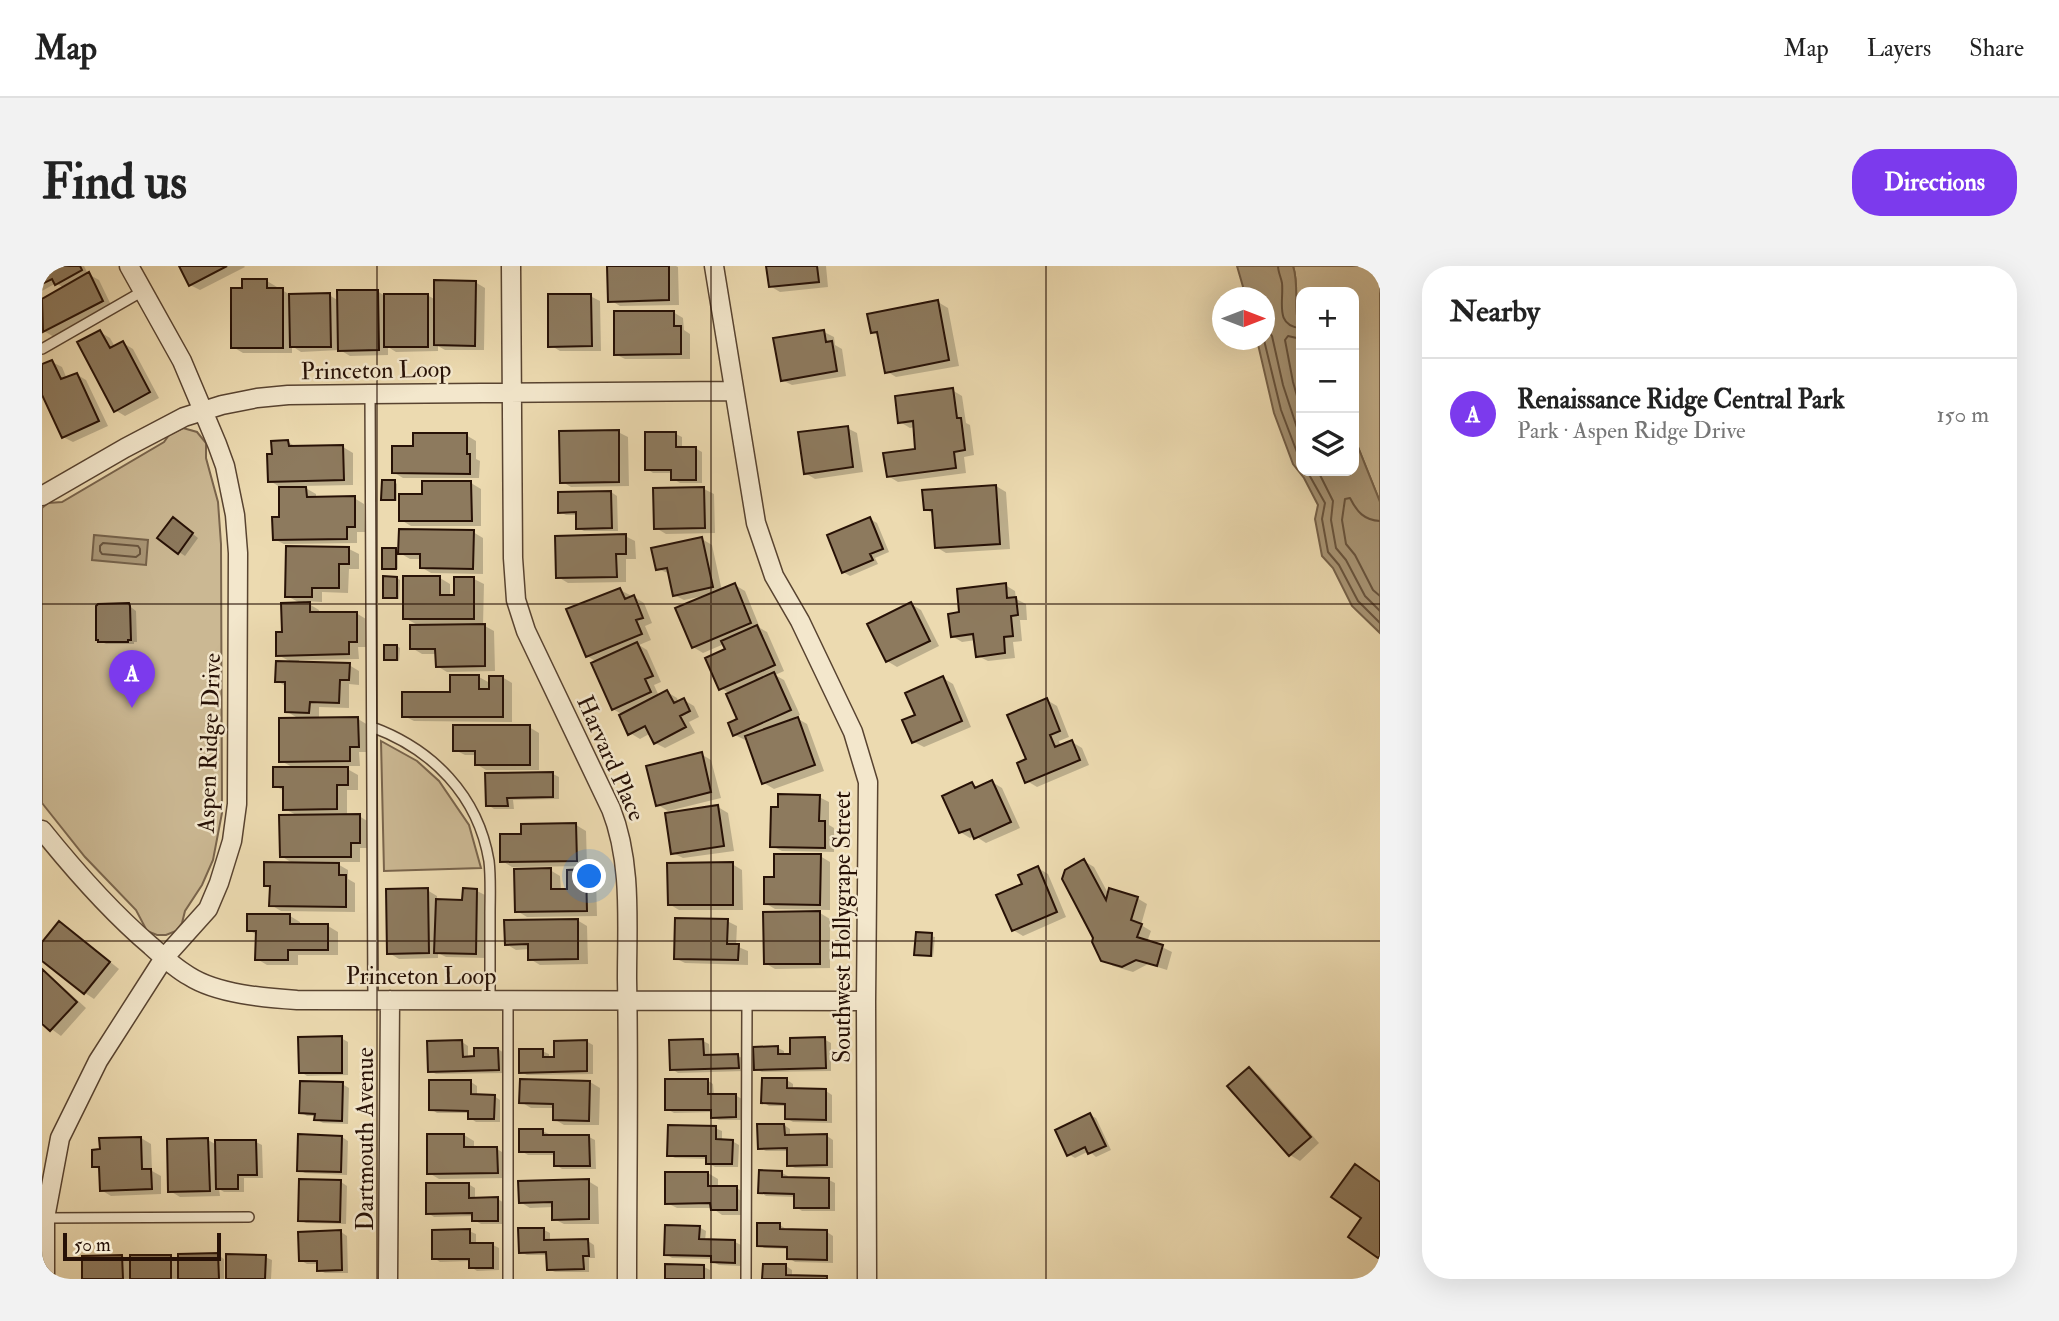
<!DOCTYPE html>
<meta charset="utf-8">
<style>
:root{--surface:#fff;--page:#f2f2f2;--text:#222;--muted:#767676;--line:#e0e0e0;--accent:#7c3aed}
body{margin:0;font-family:"IM FELL Double Pica",serif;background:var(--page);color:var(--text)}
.controls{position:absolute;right:21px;top:21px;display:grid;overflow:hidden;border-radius:14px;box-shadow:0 7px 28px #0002}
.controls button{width:63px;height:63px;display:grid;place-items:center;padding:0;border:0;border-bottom:2px solid var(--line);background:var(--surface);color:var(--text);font:35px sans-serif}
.compass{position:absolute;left:1170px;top:21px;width:63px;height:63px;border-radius:50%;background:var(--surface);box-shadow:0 7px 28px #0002;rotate:90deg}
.scale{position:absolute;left:21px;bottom:18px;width:158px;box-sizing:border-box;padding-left:7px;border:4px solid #271106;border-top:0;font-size:19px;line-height:24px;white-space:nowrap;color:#271106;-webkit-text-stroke:5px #f3e7cc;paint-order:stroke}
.you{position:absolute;left:548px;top:611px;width:24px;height:24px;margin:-18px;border:5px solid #fff;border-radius:50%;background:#1a73e8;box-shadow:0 0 0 10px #1a73e833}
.badge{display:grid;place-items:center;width:46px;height:46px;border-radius:50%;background:var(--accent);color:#fff;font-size:23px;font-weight:700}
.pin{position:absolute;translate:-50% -58px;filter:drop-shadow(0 2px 4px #0008)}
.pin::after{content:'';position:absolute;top:37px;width:24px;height:21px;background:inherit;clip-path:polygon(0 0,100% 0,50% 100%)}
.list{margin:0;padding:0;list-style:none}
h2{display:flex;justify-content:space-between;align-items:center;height:91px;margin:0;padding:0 28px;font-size:30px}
h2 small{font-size:23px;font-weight:400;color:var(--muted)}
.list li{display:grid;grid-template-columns:46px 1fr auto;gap:21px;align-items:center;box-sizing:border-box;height:112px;padding:0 28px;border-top:2px solid var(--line)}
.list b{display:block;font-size:26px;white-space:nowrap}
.list p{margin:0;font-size:23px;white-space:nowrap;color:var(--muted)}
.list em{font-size:23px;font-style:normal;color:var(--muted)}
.icon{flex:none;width:38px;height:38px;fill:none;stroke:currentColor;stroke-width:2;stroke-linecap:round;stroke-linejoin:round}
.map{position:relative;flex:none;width:1338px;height:1013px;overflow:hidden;border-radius:28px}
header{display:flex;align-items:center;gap:42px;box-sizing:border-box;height:98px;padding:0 35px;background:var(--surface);border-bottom:2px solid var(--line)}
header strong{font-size:33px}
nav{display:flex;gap:38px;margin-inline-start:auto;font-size:24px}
.intro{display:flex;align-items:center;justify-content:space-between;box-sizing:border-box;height:168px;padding:0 42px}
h1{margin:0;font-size:49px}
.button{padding:18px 32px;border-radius:28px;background:var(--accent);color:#fff;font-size:24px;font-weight:700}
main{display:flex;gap:42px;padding:0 42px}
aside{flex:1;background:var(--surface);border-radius:28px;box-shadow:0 7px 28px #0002}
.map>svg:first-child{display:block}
.green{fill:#cbb893;stroke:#79644c;stroke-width:2}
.water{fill:#a99676;stroke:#756149;stroke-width:2}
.shadow{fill:#0003}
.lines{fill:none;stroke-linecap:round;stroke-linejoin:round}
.shore{stroke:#68543e;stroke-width:2}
.building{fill:#8d7a5e;stroke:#271106;stroke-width:2}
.lane-casing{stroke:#584330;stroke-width:12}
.street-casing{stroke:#584330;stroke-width:21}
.lane{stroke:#f3e7cc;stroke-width:9}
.street{stroke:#f3e7cc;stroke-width:18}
.grid{fill:none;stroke:#271106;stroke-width:2;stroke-opacity:0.55}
.labels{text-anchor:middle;stroke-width:5;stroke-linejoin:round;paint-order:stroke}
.street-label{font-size:24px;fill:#271106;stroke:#f3e7cc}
</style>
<header>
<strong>Map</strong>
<nav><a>Map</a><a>Layers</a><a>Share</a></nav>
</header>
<div class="intro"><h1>Find us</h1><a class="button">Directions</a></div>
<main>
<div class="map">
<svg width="1338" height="1013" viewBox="0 0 1338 1013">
<rect width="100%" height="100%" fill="#ecdab0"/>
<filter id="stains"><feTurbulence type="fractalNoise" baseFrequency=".00286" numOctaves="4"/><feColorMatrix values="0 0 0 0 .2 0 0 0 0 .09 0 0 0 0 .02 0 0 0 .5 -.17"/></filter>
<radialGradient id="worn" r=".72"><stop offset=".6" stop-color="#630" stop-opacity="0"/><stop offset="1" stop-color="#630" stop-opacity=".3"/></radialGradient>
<path class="green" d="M1251,0H1338V236L1312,171V26H1259V65C1250,45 1258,21 1251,0Z
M141,162L155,166L164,177V192L176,236L179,278L180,547L171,594L160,619L143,645L140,657L134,665L124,669H115L105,665L94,644L43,591L0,537V242L6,237L20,236L122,176L127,169Z
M339,475L375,495L397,515L427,559L439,602L342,605Z"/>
<path class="water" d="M1195,0H1251C1258,21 1250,45 1259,65V205H1312V171L1338,236V367L1310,340L1291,302L1280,290L1273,253L1276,239L1262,212L1251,198L1232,147L1215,74H1223V32L1204,31Z
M52,269L106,274L104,299L50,294Z"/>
<path class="shadow" d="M0,0H42L46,8L57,14L70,41L12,71L2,65L0,62V34L22,22L14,17L0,25Z
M139,0H202L203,1L158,24L148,19Z
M567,0H634L636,1L637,39L578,40L568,34Z
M726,0H784L786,21L738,26L728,20Z
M225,15L235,21V24H240L250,30L287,29L297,35L335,25L343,30L385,29L394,34L433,16L443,22L442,84H403L396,80V85L354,86L346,81V89L308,90L298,84L259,86L250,80V87H201L191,81L202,24Z
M548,30L558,35L559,85H518L508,79Z
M896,36L906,42L917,100L854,111L844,105L838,70L830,66Z
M631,46L641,52L642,64L648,68V93H583L573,88Z
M58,66L68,72L73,81L81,77L91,83L117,132L83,150L73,144Z
M782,66L792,71L793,79L800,83L804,110L750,119L740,114Z
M10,96L20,101L25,113L34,108L44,114L66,160L31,176L21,171L0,124V100Z
M910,124L920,130L924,157L928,159L932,189L922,191L924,207L856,216L846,210L874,185L873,161L868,162L858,156Z
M805,162L815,167L821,206L773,213L763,207Z
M576,166L586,171L587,220L529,221L519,215Z
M634,168L640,171V183L653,182L660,186V217H638L631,213V207H611L605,203Z
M424,169L434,175V193L438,195L437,212H361L351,206Z
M246,176L256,182L301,181L311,187V219L260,220L274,228V232H312L322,238L323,266H315V277L242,278L232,273L239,253L238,221L228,215L231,189Z
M353,216L355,218V235L341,233Z
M429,217L439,223V260H369L359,254L382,230Z
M954,220L964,226L968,283L904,287L894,281L892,248L883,243Z
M662,223L672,228L673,267L624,268L614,262Z
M569,226L575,230L576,265H542L536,262V249H524L518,246Z
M828,253L835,257L847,286L833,292L836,298L808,310L801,306Z
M137,257L156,272L143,290L137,286Z
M431,266L441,272V308L389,307L379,301L380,293H368L356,286V303L341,302L354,284L358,286Z
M583,270L593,275L594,293H584V316L526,317L516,311Z
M660,273L670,279L680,325L693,319L703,325L718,362L725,366L742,405L733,409L742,414L758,449L753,451L765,458L782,505L732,523L722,517L706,473L703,474L693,469L698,454L688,428L679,422L685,384L682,378L661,387L651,381L661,330L642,334L632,329L628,308L616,303Z
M307,283L317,288V303H307L306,327L280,326V336L262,335L277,344V348L314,347L324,353L325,381H316L317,393L257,394V398L307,399L317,405V419L307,418V442L277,441V454L316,453L326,459V486H317L318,500H300L316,509V524H305V550H317L327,556V582H318V596H292L306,604V613L313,617V646L239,645L229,639V622L224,619L252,598L239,590L256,550L243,543L242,525L233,520L254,503L239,495L259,454L244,445L245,421L235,415L251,397L236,389L242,368L260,338L245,330Z
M355,312L358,314L357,333H345L343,331Z
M398,312L408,318V331H414L432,313L442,318L441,359L452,365L453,405L405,406L395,400V388H380L370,382L379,361L363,352Z
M963,319L973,325L974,333L984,338L985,354H978L980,375L971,376L973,392L946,395L936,390L934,374L920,376L910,370L919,348Z
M578,324L588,329L589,332L592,331L602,337L610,357L603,360L609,374L597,379L605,384L619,416L612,419L617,430L625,426L635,432L637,437L642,434L652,440L657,451L647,456L653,467L623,482L613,477L609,467L598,473L588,467L581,449L571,443L555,396L545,390Z
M869,338L879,344L897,380L855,401L845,395Z
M86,339L94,345L95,376H92V378H64L58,375Z
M355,380L358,382L357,395L344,393Z
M437,411L448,417L460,411L470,417V456L372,455L362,450L409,428Z
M901,412L911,418L929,461L882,481L872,476L875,450Z
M1005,434L1015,440L1027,471L1017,475L1019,481L1030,476L1040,482L1047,499L995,521L985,515L986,494Z
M487,461L497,467V504H444L434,498V489H423L413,484Z
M659,488L669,494L679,532L626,545L616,539Z
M511,508L517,511V533L471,534L472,543H452L446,539Z
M950,516L960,522L978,562L944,577L933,570L928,572L918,566L930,518L937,522Z
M777,531L787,536V559L792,562V586L740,585L730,580Z
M676,541L686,547L692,585L641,592L631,587Z
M534,559L544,565L545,600L470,601L460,595L481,570Z
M778,590L788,596V644L733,643L723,637L734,613Z
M1042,595L1052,601L1067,629L1095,632L1105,638L1099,659L1109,665L1105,676L1120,681L1130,686L1125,704L1106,698L1091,706L1071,700L1060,693L1053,671Z
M690,598L700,604L701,644H637L627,638Z
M996,602L1006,608L1024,651L981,670L971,664L982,619Z
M508,604L518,610L519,624H526L544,605L554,611L555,650L485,651L475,645Z
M385,624L395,630V635L422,636L435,625L445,630L444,692L404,691L396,687V692L357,693L347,687Z
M773,644L788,653V702L733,703L723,697L773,647Z
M248,650L258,656V660H286L296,666V689H256V699H225L215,693V669L207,664Z
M535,654L545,660L546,698L498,699L488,693V683L474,684L464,678Z
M685,655L695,660L694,680L706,685V699L643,697L633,692Z
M17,657L27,663L77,703L52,733L43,727L0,693V679Z
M875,668L893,671L891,691L874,688Z
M0,702L44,742L19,770L0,756Z
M299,772L306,776V809L265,810L259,806Z
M782,773L789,777V805L720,806L714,803L736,782L742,785V790L750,789Z
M544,775L551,779V808L485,809L479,806L500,785L507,788V793L514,792Z
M661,775L667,778L668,790H696L702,793L703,805L636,807L630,803Z
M420,776L426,780V792L456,783L462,787L463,807L394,808L388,805Z
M1207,803L1217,809L1277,877L1258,895L1248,889Z
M665,814L671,818L672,830L693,829L700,833V854H677L671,851V846L632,847L625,843Z
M745,814L751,818V824L784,825L790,829V857L751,856L744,852L745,840H727L721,836Z
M429,816L435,820V830H452L458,834V856H434L428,852V847H395L389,843Z
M548,816L558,822L557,859H522L512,853L513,842H489L479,836Z
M300,818L307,822L306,858L281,857L274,853V850H265L259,846Z
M1048,849L1054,852L1069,884L1054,891L1047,885L1033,892L1026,888Z
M742,859L748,863V870H785L791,874V902H753L747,899V885H724L717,882Z
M673,862L680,865V875H690L697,879L696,901H673L666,897V893L633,892L627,889Z
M500,865L507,868V871H547L553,874L554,903H520L514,899V889H486L479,885Z
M422,869L432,875V883H455L465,889V912L397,913L387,907Z
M258,870L300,871L306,875L305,909L263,907L257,904Z
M99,872L109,878L110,905L119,910V928L69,930L59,924V904L52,900Z
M166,874L175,879L214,876L220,879L221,912H202V926H182L177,923L178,930L138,931L128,925Z
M666,907L676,913V922H694L704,927V949H680L670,942H635L625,937Z
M740,907L746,910V913L787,914L793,917V945H760L754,941V931L724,930L718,926Z
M546,915L556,921L557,958H522L512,953V941L488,942L478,936Z
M299,916L305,920L304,958L264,957L258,954Z
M426,918L433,922V933H456L462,937V958H439L432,954V950L392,951L386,947Z
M738,959L744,963V965L785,966L791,970V997L753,996L747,992V983L723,982L716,979Z
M657,961L664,965L663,975L693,976L699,979V1000L677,999L671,996V993L630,992L624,988Z
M502,964L508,967V976L546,975L552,979L553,992H547V1006H513L506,1003V989H485L478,986Z
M427,965L434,968V979H451L457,982V1004L435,1005L429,1001V995L398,996L392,992Z
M299,966L305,970L306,1007H283L277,1004V998H265L258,994Z
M176,989L182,993V1013H42L80,991L90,996V990L129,991L138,996Z
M223,991L230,994L229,1013H186Z
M744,1000L750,1004V1011L787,1013H722Z
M662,1001L668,1004V1013H624Z"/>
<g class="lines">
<path class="shore" d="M1236,0C1236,6 1239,11 1240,17C1242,35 1232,60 1259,62
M1223,60L1230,70L1241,119L1259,174
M1259,73L1246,70L1243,74L1251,116L1259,144
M1222,74L1239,144L1259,197
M1265,205L1283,237L1280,253L1286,286L1297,299L1316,335L1338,357
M1276,205L1291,235L1289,254L1294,282L1304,294L1323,330L1338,345
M1338,255C1322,254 1315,246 1308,232L1303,233L1300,254L1304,278L1313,289L1331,324L1338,330
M61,277L96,280L98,283V288L94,291L60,288L58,285V280Z"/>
</g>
<path class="building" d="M0,0H38L40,4L13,19L10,13L0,18Z
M137,0H185L147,20Z
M565,0H627V34L566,36Z
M724,0H775L777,16L727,21Z
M47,6L61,35L1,66L0,33Z
M200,13H225V22H241V82H189V22H200Z
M392,14L434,15L433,80L392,79Z
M295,24H336L337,84L296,85Z
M288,27L289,81H248L247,28Z
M342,28H386V81H342Z
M506,28H549L550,80L506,81Z
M896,34L907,94L843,107L835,66L829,67L825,48Z
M572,45H632V60H639V88L572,89Z
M58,64L68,82L81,75L108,126L72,146L35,76Z
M782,64L784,76L790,75L795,105L739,115L731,72Z
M10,94L19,113L35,107L57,155L20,172L0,129V98Z
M911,122L915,152H919L923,184L912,186L914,202L845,211L841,187L873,183L871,155L856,157L853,130Z
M806,160L811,201L762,208L756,166Z
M577,164V216L518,217L517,165Z
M603,166H634V181H654V214H629V204H603Z
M371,167H425V188H428V208L350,207V180H371Z
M246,174L247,180L301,179L302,214L226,216L225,188H230L229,175Z
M340,214H353V234H339Z
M380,215H429L430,255H357V228H380Z
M954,219L958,278L893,282L890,244H882L880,224Z
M237,221H264L265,231L313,230V261H305V273L231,274L230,251H237Z
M662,221L663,262L612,263L611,222Z
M569,225L570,262L534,263V246L516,247V226Z
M131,251L151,267L136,288L115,272Z
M828,251L841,283L828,288L831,294L800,307L785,269Z
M357,263L432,264L431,303L378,302V288H356Z
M584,268V288H574L575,311L514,312L513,270Z
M660,271L671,321L631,330L625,302L614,304L609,282Z
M244,280L307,281V298H297V322H270V331H243Z
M340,282H354V303H340Z
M341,310L355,311V332H341Z
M361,310H398V329H412V311H432V353H361Z
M693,317L709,357L650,382L633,342Z
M964,317L965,332L974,331L976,349L969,350L971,370L962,371L963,387L934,391L931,368L909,371L906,348L917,346L915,323Z
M578,322L583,333L592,329L601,352L594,354L600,368L544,391L524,343Z
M268,336V346H315V376H307V388L234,390V366H240L239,337Z
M869,336L888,375L844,396L825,358Z
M87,337L88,340L89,374H86V376H56V374H54V340L56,338Z
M443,358V400L394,401L393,383H368V359Z
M715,359L733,399L677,424L663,392L683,383L679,375Z
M595,376L611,410L603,413L609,426L570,444L549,397Z
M342,379H355V394H342Z
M234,395L308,397L307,414H298L297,437L268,436L267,447L243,446V416H233Z
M732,406L749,444L691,470L686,457L695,453L684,428Z
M408,409H437V423H447V410H461V451H360V426H408Z
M901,410L920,455L870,477L860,454L873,449L863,427Z
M625,424L632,437L642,432L648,445L638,450L644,461L612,478L603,460L586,469L577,449Z
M1005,432L1018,465L1008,469L1013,481L1030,474L1038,494L983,517L975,497L984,493L965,449Z
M316,451L317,481H308V495L237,496V452Z
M756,451L773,499L720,518L703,470Z
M411,459H488V499H433V485H411Z
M660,486L669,526L614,540L604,500Z
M231,501H306V519H295V543L241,544V521H231Z
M511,506V531L465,532L466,540H444L443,507Z
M950,514L969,556L932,573L928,563L917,567L900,530L930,516L933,522Z
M736,528L778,529L777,555H783V582L728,581L729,541H736Z
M676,539L682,580L629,588L623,547Z
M318,548V577H309V591H238L237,549Z
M534,557L535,595L458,596V568H479V558Z
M732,588H779L778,639L722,638V611H732Z
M1042,593L1064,634L1067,622L1096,631L1089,654L1100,658L1095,671L1121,679L1115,700L1094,694L1080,701L1059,695L1050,676L1051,672L1020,613L1023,604Z
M222,596L297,597V609H304V641L227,640L228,620H222Z
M691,596V639H626L625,597Z
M996,600L1015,646L970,665L954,629L980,618L976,609Z
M509,602V623H525V604L544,603L545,645L473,646L472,603Z
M386,622L387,687L345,688L344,623Z
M421,622L435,623L434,688L392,687L394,633L420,634Z
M778,645V698H722L721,646Z
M205,648H248V658H286V684H246V694H213L214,665H205Z
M633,652L686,653L685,678H697L696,694L632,693Z
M536,653V693L486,694V678L463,679L462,654Z
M17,655L68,696L42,728L0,695V676Z
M874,666L890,667L889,690L872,689Z
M0,703L35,736L8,765L0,758Z
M300,770V807H257L256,771Z
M783,771L784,802L712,804L711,781L736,780V788H748V772Z
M661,773L662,789L696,788L697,802L628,804L627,774Z
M420,774L421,791L432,790V782H456L457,804L386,806L385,775Z
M545,774V805L477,807V783H501V791H512V775Z
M1207,801L1269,871L1247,890L1185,820Z
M720,812H745V822L784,823V854L743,853V838L719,837Z
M478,813L548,815L547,855L511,854V838L477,837Z
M623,813H666V828H694V851L669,852V844H623Z
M387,814H429V828L453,829L452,853H426V845L387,844Z
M258,815L301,816L300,855L272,854L273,848L257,847Z
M1048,847L1064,880L1046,888L1043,881L1025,890L1013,864Z
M715,858H742L743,869L785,868V899L745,900V882L716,883Z
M626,859L674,860V873L691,874L690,898H664V890H625Z
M477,863H501V869H547L548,900H512V886H477Z
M256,868L300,870L299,906L255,905Z
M385,868H422V881H455L456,907L385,908Z
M99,871L100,903H109L110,923L58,925L57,901H50V884L58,883L57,872Z
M166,872L168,925L126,926L125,873Z
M173,874H214L215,909H196V923H174Z
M1313,898L1338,916V990L1336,992L1306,971L1319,952L1289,931Z
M717,904L740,905V911L787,912V942H752V928L716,927Z
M623,906H666V920H695V944H669L668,937L623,938Z
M257,913L299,914L298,956L256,955Z
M547,913V953L510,954V936L477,937L476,915Z
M384,917H427V932L456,931V955H430V947L384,948Z
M715,957H738V963L785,964V994L745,993V981L715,980Z
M623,959L658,960L657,973L693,974V997L669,996V990L622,989Z
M476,962H502V974L546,973L547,990H541L542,1003L505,1004L504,986L477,987Z
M428,963V977H451V1002H427V993H390V964Z
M299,964L300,1004L275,1005V995H257L256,966Z
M176,987L177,1013H136V988Z
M184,988L224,989L223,1013H184Z
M80,989L81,1013H40V990Z
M88,989H129V1013H88Z
M623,998L662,999V1013H623Z
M721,998H744V1009L785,1010V1013H720Z"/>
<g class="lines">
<defs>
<path id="lane" d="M0,83L101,25
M328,128L331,734
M330,461C390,483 436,529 447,595C449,612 448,631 448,648C448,677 448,705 448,734
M3,952L207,951
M466,1013V734
M704,1013L705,735"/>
<path id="street" d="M469,0L471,292L474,334L484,365L569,543C590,596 585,656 585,713C587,813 585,913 585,1013
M672,0L714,257L732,310L758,355L811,466L826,516L824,735L825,1013
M0,230L83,182L142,151L180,139L215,132L246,129L328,128L691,125
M0,564C33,605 69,646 109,680C121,691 133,702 147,710C175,728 223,732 255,734L824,735
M3,1013V952L18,872L56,795L122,692L166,643L177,617L190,575L195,538L196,287L193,249L183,200L175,178L140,95L87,0
M346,1013L348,734"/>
</defs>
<use href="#lane" class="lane-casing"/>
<use href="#street" class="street-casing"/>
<use href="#lane" class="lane"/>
<use href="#street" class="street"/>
</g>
<path class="grid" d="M335,0V1013M669,0V1013M1004,0V1013M0,338H1338M0,675H1338"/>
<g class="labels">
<g class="street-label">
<text transform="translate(334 104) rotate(-1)" y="8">Princeton Loop</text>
<text transform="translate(167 477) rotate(-88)" y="8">Aspen Ridge Drive</text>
<text transform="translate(569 492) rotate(66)" y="8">Harvard Place</text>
<text transform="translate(800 661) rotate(-90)" y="8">Southwest Hollygrape Street</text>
<text x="379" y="718">Princeton Loop</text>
<text transform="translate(323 873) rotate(-90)" y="8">Dartmouth Avenue</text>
</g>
</g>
<rect width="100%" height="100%" filter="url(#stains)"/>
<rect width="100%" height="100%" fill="url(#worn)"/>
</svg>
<div class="controls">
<button>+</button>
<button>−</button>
<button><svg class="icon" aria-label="layers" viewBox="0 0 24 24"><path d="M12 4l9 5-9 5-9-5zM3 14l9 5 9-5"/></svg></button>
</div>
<svg class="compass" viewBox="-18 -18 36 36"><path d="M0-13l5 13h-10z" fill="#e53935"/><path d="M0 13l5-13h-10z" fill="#767676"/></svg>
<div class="scale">50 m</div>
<div class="you"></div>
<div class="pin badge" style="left:90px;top:442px">A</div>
</div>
<aside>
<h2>Nearby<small></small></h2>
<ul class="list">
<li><span class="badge">A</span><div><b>Renaissance Ridge Central Park</b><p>Park · Aspen Ridge Drive</p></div><em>150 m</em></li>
</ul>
</aside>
</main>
